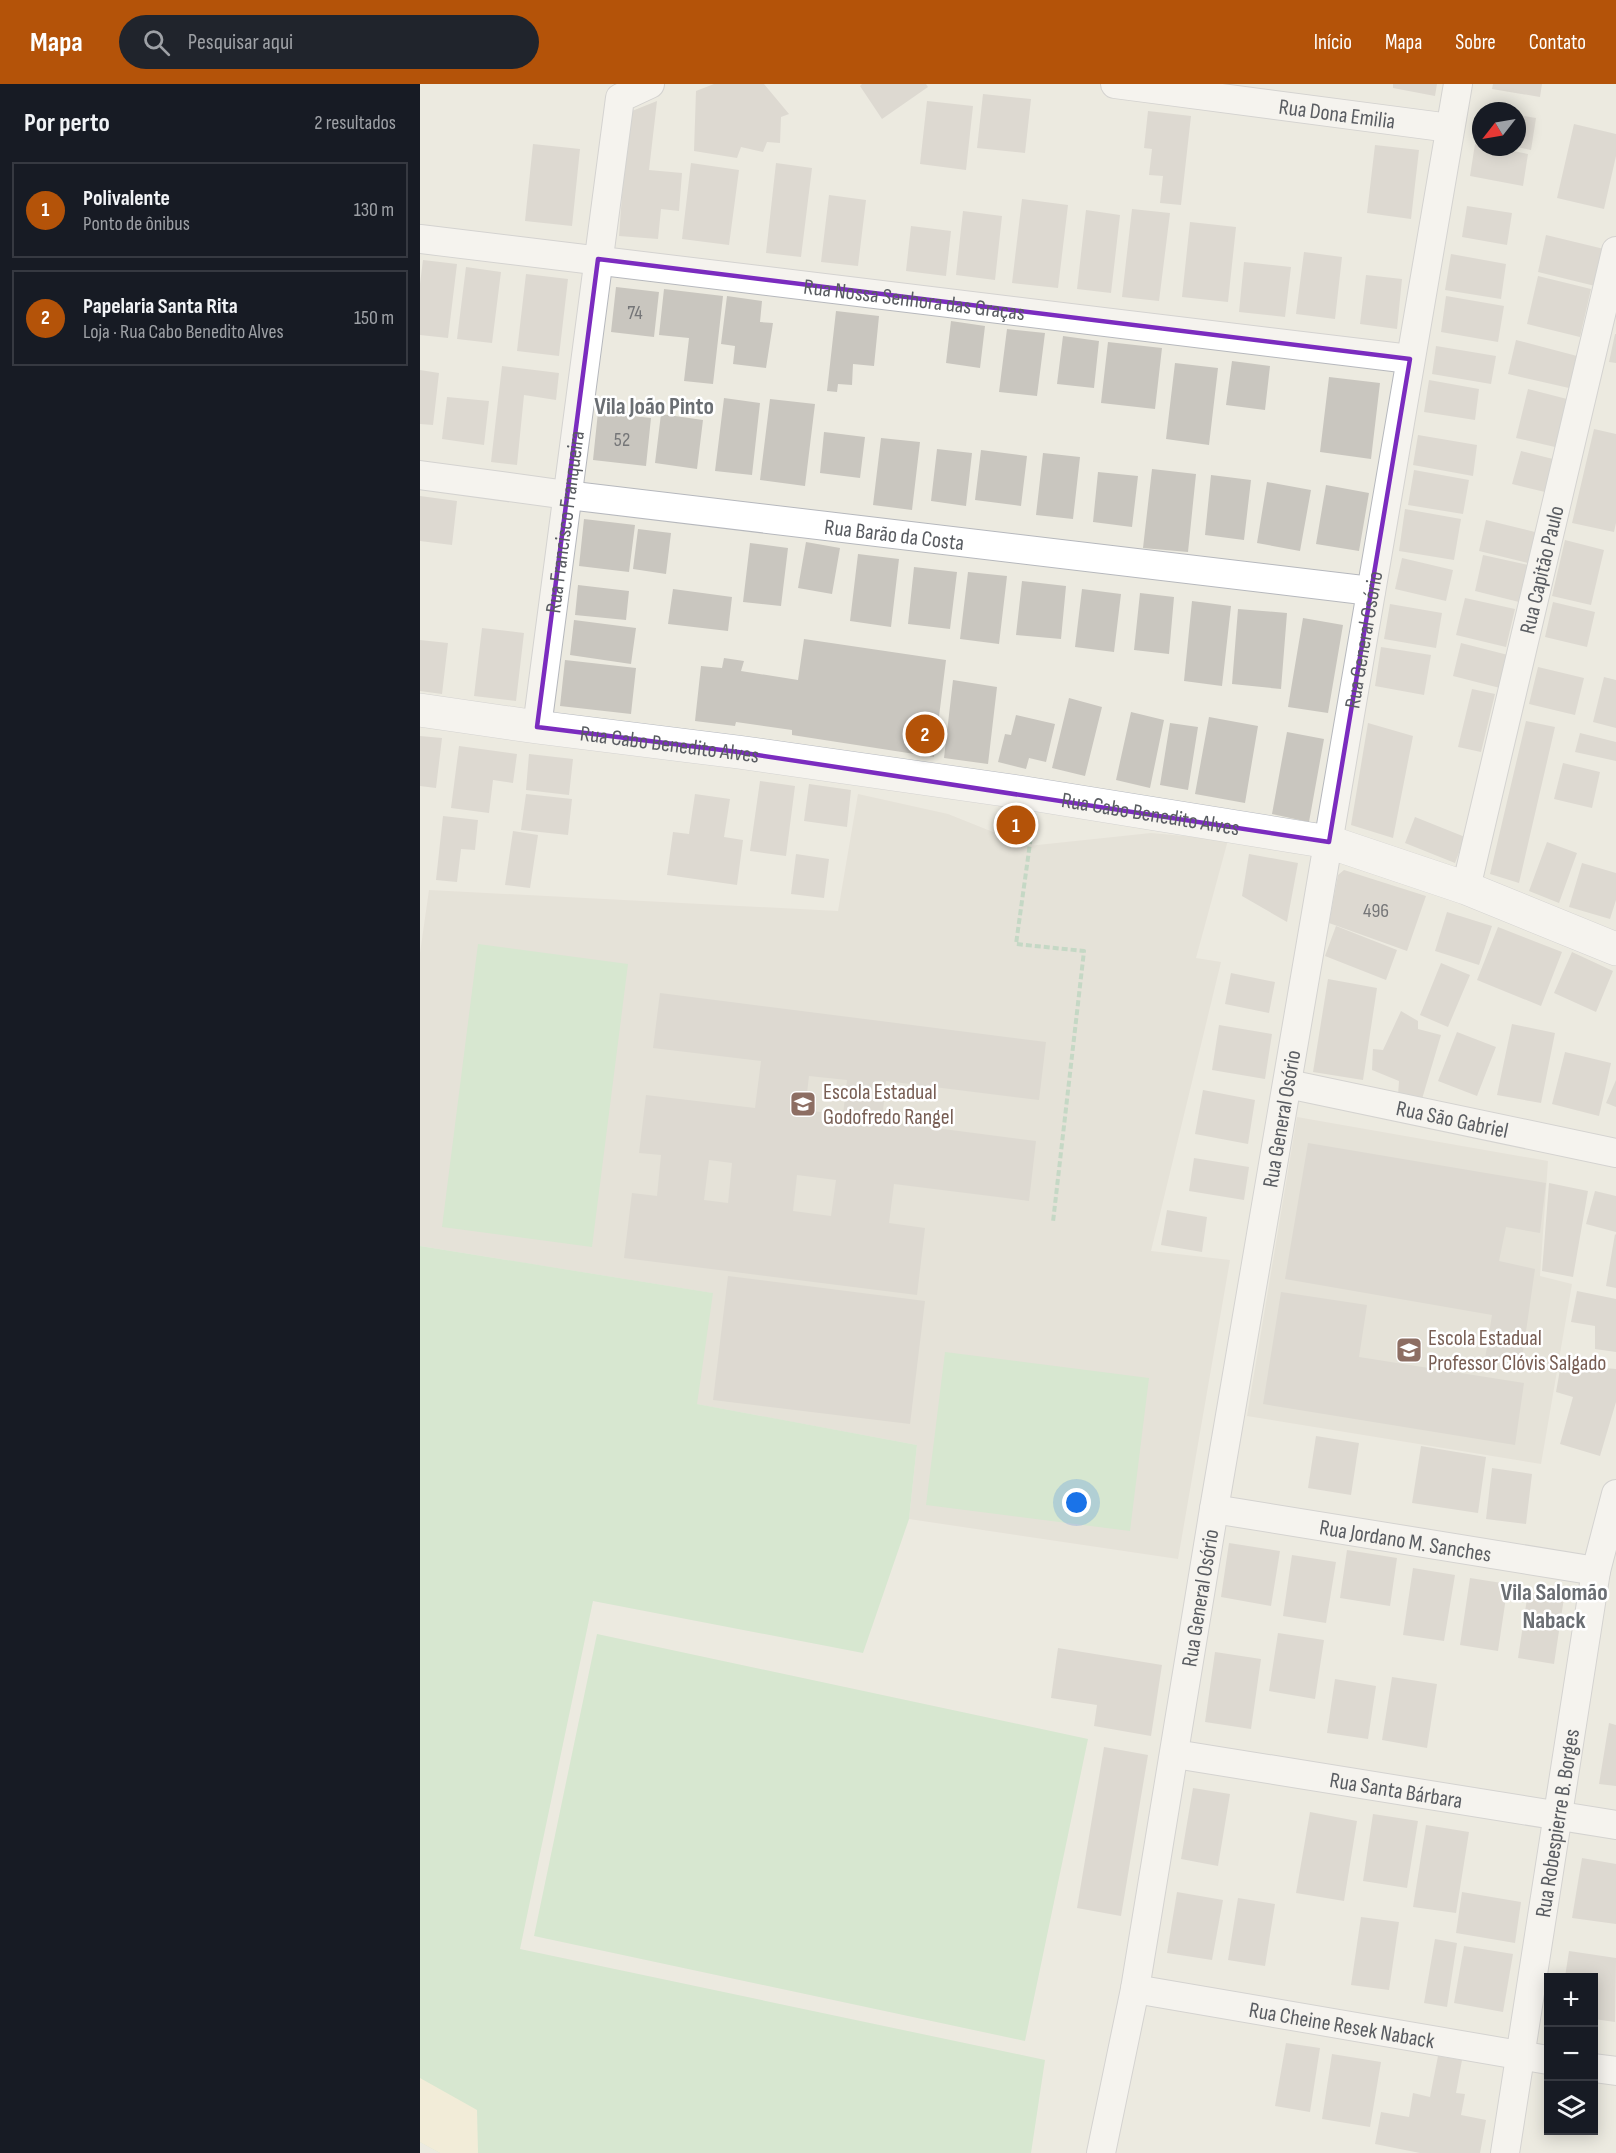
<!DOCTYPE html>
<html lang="pt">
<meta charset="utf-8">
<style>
:root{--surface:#171b24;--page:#20242c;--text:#f1f3f6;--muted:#9ea1a6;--line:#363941;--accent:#b45309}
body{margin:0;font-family:"Sofia Sans Condensed",sans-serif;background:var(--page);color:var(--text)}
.controls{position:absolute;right:18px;bottom:18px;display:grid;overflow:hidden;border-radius:0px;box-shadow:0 3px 15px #0003}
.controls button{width:54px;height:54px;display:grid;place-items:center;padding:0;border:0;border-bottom:2px solid var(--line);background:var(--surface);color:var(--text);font:30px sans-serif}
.compass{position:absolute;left:1052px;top:18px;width:54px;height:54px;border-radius:50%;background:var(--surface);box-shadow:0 3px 15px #0003;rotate:239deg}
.you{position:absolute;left:657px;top:1419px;width:21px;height:21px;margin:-15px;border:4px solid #fff;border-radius:50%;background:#1a73e8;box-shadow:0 0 0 9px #1a73e833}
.badge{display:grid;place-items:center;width:39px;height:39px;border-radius:50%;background:var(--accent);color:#fff;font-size:20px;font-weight:700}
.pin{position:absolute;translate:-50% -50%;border:3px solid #fff;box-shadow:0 2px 6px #0006}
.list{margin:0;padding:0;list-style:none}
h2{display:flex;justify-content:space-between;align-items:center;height:78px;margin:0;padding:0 24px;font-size:26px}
h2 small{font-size:20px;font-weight:400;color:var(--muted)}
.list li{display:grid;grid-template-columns:39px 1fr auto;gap:18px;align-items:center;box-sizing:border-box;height:96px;margin:0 12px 12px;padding:0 12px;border:2px solid var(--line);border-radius:0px}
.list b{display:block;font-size:22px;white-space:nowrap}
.list p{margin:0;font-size:20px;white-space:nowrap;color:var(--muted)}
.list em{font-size:20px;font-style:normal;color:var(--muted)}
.icon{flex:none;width:33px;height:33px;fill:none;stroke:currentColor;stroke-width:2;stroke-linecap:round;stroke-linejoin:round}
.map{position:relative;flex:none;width:1196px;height:2069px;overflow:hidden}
header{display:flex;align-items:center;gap:36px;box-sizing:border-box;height:84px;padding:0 30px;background:var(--accent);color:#fff}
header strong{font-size:28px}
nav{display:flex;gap:33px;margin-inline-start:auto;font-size:21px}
.search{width:420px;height:54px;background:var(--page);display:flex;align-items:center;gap:15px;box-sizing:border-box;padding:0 21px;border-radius:33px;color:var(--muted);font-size:22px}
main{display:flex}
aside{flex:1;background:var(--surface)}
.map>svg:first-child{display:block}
.education{fill:#dcd9ce}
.green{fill:#bce4bd}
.sand{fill:#f9f0ce}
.building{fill:#c9c6bf;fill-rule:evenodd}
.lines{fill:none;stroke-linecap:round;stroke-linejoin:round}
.minor-casing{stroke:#b6b8bd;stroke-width:30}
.secondary-casing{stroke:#b6b9bf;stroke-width:34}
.path{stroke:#95c4a4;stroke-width:4;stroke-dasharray:6 3;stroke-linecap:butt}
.minor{stroke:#fff;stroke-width:28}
.secondary{stroke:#fff;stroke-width:33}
.marked{fill:none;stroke:#7b2cbf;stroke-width:4.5;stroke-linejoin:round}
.labels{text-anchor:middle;stroke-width:5;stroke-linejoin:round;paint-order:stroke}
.number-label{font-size:20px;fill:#757678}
.street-label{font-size:22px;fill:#595c61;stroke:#fff}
.education-label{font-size:22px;fill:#785e54;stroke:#fff;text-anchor:start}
.neighbourhood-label{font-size:24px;font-weight:bold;fill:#6a6e73;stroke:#fff}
</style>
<header>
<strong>Mapa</strong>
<div class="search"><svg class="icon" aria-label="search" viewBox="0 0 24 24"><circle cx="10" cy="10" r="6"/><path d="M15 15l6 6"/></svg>Pesquisar aqui</div>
<nav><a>Início</a><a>Mapa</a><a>Sobre</a><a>Contato</a></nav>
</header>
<main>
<aside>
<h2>Por perto<small>2 resultados</small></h2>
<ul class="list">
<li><span class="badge">1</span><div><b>Polivalente</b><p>Ponto de ônibus</p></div><em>130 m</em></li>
<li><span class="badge">2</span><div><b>Papelaria Santa Rita</b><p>Loja · Rua Cabo Benedito Alves</p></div><em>150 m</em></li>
</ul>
</aside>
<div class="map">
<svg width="1196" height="2069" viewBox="0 0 1196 2069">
<rect width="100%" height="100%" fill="#eceae0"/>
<path class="education" d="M438,710L528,730L608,762L731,749L808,756L776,874L801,878L731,1167L810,1176L758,1475L489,1435L497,1361L276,1320L292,1209L0,1162V869L9,806L418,827Z
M877,1033L1128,1077L1120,1192L1152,1200L1121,1380L827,1332Z"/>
<path class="green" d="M58,860L208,880L172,1163L22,1143Z
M0,1162L293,1209L277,1320L497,1361L489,1435L443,1569L173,1517L100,1865L625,1976L611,2069H20L0,2058Z
M525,1268L729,1294L710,1447L506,1421Z
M177,1550L668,1655L605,1957L114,1852Z"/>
<path class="sand" d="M0,1994L57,2026L58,2069H20L0,2058Z"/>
<path class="building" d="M294,0H344L369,30L361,33L360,59L347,58L343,68L321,63L317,74L274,67L276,7Z
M442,0H506L508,3L462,35L440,2Z
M973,0H1017L1015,12L973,4Z
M1073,0H1122L1120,13L1072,5Z
M563,10L611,15L605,69L557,64Z
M237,17L229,86L262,89L259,127L241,125L238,155L199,152L204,84L212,27Z
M507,17L553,22L546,86L500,80Z
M728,27L771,32L761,121L740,119L743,92L729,91L732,65L724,64Z
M1097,31L1116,34L1111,66L1097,63Z
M1060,32H1061V57L1056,56Z
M1154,40L1196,50V72L1184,125L1137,114Z
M113,60L160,65L152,142L105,137Z
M1055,60L1108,70L1103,102L1050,92Z
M955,61L999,66L991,135L947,129Z
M271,79L319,86L309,161L262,155Z
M356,79L392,84L381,173L346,169Z
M409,111L446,116L438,182L401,178Z
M602,115L648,121L638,204L592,199Z
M1047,122L1092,129L1087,161L1042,153Z
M712,125L750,129L739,217L702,213Z
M666,126L700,131L691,209L657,205Z
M543,127L582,132L575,196L536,191Z
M770,138L816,143L808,218L762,213Z
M491,142L531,147L526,192L486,187Z
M1126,151L1184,165L1175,202L1118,188Z
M884,168L922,173L915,235L876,230Z
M1031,170L1086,180L1081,215L1025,206Z
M3,176L37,180L28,254L0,251V200Z
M824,178L871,183L865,233L819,228Z
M46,183L81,188L72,259L37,255Z
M106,190L148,195L139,272L97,267Z
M946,191L982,195L977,245L940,240Z
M1118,192L1171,205L1160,253L1107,240Z
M196,203L239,208L234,253L191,248Z
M244,205L303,212L293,300L264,297L269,254L239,251Z
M307,212L342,217L340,238L353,239L346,284L313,280L315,262L301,260Z
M1026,212L1084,222L1078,258L1021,248Z
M416,227L459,232L454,282L433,280L432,301L418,300L417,308L407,307Z
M531,237L565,242L560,284L526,279Z
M587,245L625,249L617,312L579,308Z
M1195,250H1196V279L1189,278Z
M643,252L679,257L674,304L637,300Z
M1096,256L1157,272L1149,304L1088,290Z
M688,258L742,264L735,325L681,319Z
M1016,262L1076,272L1071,300L1012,290Z
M812,277L850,282L845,326L806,321Z
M755,279L798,284L789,361L746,355Z
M82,282L139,289L136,316L104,311L97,381L71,378Z
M0,286L19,289L13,341L0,340Z
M909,293L960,299L951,375L900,368Z
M1009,296L1059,305L1055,336L1004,328Z
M1108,305L1147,315L1135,363L1096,354Z
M27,313L69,317L64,361L22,355Z
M304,314L340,319L332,391L295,387Z
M350,315L395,320L385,402L340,396Z
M178,328L231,334L226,382L173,376Z
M241,330L283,336L277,385L235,379Z
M1174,345L1196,350V439L1194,448L1152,439Z
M404,348L445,353L440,394L400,389Z
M998,351L1057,361L1053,392L993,381Z
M461,354L500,358L492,426L453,421Z
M517,365L552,369L546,422L511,417Z
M561,366L607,372L601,422L555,416Z
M1101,367L1133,375L1125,408L1092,400Z
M623,369L660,373L653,435L616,431Z
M732,385L776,390L768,468L723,464Z
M994,386L1049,396L1043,430L988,421Z
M678,388L718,392L712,443L673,438Z
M791,391L831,396L824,456L785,451Z
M847,398L891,406L880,467L837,459Z
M906,401L949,409L939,467L896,460Z
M0,412L37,417L32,461L0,457Z
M985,425L1041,435L1034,476L979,467Z
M164,435L215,441L209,488L159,482Z
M1066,436L1115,448L1108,479L1059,467Z
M218,445L251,449L246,490L213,485Z
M1145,456L1184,466L1171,521L1132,512Z
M386,458L420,464L412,510L378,504Z
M330,459L368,464L361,522L323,518Z
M438,470L479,475L471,543L430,537Z
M1063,471L1108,481L1099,518L1055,507Z
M982,474L1033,486L1026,517L975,505Z
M494,483L537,488L530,545L488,540Z
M548,488L587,492L579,560L540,555Z
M602,497L646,502L641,555L596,551Z
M158,501L209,507L206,536L155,531Z
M253,505L312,513L308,547L248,540Z
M662,505L701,510L694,568L655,563Z
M720,509L754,513L749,570L714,566Z
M1045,514L1095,525L1086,563L1036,551Z
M772,517L811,522L802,602L764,597Z
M1133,518L1175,528L1167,563L1125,553Z
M970,520L1022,529L1016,564L964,555Z
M818,525L867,529L861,605L812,600Z
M883,534L923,541L908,629L868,623Z
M154,536L216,544L211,580L150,571Z
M62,544L104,549L96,617L54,612Z
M384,555L526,576L514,673L372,651V646L316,638L315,642L275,637L281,582L302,584L304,574L324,577L321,587L378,596Z
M0,556L28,559L22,610L0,607Z
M1041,559L1088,571L1080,604L1033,592Z
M961,563L1011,571L1004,611L955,602Z
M145,576L216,584L211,630L140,622Z
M1118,583L1164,594L1155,631L1109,620Z
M1184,593L1196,596V644L1173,638Z
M533,596L577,603L568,680L524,674Z
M1052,605L1075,610L1061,668L1038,663Z
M649,614L682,623L665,692L632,684Z
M711,628L744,636L730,704L696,696Z
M596,631L635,640L626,678L609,674L606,685L578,678L585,650L591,651Z
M789,633L838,642L825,719L775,710Z
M1106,637L1135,643L1099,799L1070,790Z
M750,639L778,643L768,706L740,701Z
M948,639L993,652L973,754L931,741Z
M867,648L904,655L889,738L852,730Z
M1160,649L1196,658V677L1155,668Z
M0,652L22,654L16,704L0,702Z
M39,662L97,670L93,699L73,696L69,729L31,724Z
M109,670L153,675L149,711L106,706Z
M1143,679L1180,688L1172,724L1134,715Z
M340,697L375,702L366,772L330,767Z
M389,700L431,706L427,743L384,737Z
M106,710L152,715L148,751L101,746Z
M275,710L310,715L304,753L323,756L317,801L247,791L253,748L269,750Z
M23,732L58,736L55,766L41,765L37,798L16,796Z
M995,733L1045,753L1035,779L985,759Z
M93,747L118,751L110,804L85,801Z
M1127,758L1157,769L1139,819L1109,807Z
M376,770L409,775L404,814L371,810Z
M829,770L878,779L867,838L822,812Z
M1162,779L1196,789V816L1190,835L1149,823Z
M924,786L1006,812L987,867L909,839L918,791Z
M1027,828L1072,842L1059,881L1015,867Z
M916,842L977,866L966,896L905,872Z
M1078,843L1142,868L1121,922L1057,896Z
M1152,868L1193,887L1176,928L1134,909Z
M1021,879L1050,891L1028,943L1000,931Z
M811,889L855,898L849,929L805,920Z
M908,895L957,904L943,996L893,988Z
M240,909L626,958L619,1016L466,997L462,1037L616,1057L609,1117L474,1100L469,1139L505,1144L497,1211L204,1174L212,1109L237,1112L241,1071L219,1069L226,1011L335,1024L341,977L233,964ZM389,992L427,996L423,1031L385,1026ZM289,1076L312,1079L308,1119L284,1116ZM377,1091L416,1096L411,1132L373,1127Z
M981,927L998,937V945L1021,951L1002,1015L978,1012L979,997L952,986L953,965L963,966Z
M1092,940L1135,949L1121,1019L1077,1011Z
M799,941L852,950L845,995L792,986Z
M1037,948L1076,963L1057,1012L1018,997Z
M1145,968L1191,979L1179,1032L1132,1020Z
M1196,996V1023L1186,1019Z
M783,1006L835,1016L828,1060L775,1050Z
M888,1059L1126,1099L1120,1149L1086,1143L1079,1177L1115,1185L1101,1282L1065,1275L1072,1231L865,1195Z
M774,1074L829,1083L824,1116L769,1107Z
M1129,1099L1168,1107L1153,1193L1122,1187Z
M1175,1107L1196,1112V1148L1166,1140Z
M747,1126L787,1133L782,1168L741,1161Z
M1195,1150L1196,1151V1204L1186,1202Z
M308,1192L505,1217L490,1340L293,1316Z
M1157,1207L1196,1215V1268L1175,1265V1242L1151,1238Z
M861,1208L947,1221L939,1273L1104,1299L1095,1361L843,1320Z
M1141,1280L1196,1285V1318L1180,1372L1140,1360L1153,1313L1136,1308Z
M896,1352L939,1359L931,1411L888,1404Z
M1001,1362L1066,1373L1058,1429L992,1419Z
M1072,1384L1112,1390L1106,1440L1066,1435Z
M809,1459L860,1467L851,1522L801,1513Z
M927,1466L977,1474L970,1522L920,1514Z
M872,1471L916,1478L906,1539L863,1532Z
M993,1484L1035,1491L1024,1557L983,1551Z
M1050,1494L1088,1500L1078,1567L1040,1561Z
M1108,1508L1144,1514L1134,1580L1098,1574Z
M858,1549L904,1556L895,1615L849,1607Z
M638,1564L742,1581L731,1652L674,1642L677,1621L631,1614Z
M795,1568L841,1575L831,1645L785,1638Z
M972,1593L1017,1600L1007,1664L962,1656Z
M915,1595L956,1602L948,1655L907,1649Z
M1189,1639L1196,1641V1702L1179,1700Z
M684,1663L728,1671L701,1832L657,1824Z
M773,1704L810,1710L798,1782L761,1775Z
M890,1728L937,1737L924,1817L876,1809Z
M953,1730L998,1737L987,1804L943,1797Z
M1006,1741L1049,1748L1036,1829L993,1823Z
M1162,1774L1196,1780V1840L1152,1834Z
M757,1808L803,1816L792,1876L747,1869Z
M1042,1808L1101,1818L1095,1859L1036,1849Z
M818,1814L855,1820L845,1882L808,1876Z
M941,1833L979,1838L969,1906L931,1901Z
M1015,1855L1037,1859L1027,1923L1004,1919Z
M1044,1862L1093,1870L1083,1928L1034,1919Z
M1149,1867L1196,1874L1195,1938L1174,1935L1173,1893H1145Z
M866,1959L900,1964L890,2028L855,2022Z
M912,1970L961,1978L950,2043L902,2035Z
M1018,1972L1042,1976L1036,2009L1045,2010L1041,2031L1066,2036L1060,2069H1000L955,2060L961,2028L989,2033L993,2009L1010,2013Z"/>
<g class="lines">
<defs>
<g id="minor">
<path id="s1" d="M695,0L1030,44"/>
<path id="s2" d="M0,155L990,275"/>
<path id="s3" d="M0,391L147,411L951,507"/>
<path id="s4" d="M117,643L200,14L230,0"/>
<path id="s5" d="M1046,804L1196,167"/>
<path id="s6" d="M868,1000L1196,1069"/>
<path id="s7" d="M794,1425L1176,1487"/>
<path id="s8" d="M755,1670L1196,1741"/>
<path id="s9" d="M715,1905L1128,1976"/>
<path d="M1174,1984L1196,1987"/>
<path id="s10" d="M681,2069L715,1905L794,1425L1038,0"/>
<path id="s11" d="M1085,2069L1176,1487L1196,1410"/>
</g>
<g id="secondary">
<path id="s12" d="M0,626L117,643L318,668L599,708L909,758L1046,804L1196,865"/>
</g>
</defs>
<use href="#minor" class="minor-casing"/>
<use href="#secondary" class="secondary-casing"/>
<path class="path" d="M612,745L596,860L664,867L633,1138"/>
<use href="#minor" class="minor"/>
<use href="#secondary" class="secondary"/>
</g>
<path d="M0 0H1196V2069H0ZM178,175L990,275L909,758L318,668L117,643Z" fill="#eceae0" fill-opacity=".55" fill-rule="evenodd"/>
<path class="marked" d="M178,175L990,275L909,758L318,668L117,643Z"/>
<defs>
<symbol id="university-square" viewBox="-11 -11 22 22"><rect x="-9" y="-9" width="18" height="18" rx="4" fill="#8d6e63" stroke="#fff"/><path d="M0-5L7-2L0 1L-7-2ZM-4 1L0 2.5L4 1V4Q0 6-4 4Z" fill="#fff"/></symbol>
<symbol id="school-square" viewBox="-11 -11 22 22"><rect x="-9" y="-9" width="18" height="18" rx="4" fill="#8d6e63" stroke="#fff"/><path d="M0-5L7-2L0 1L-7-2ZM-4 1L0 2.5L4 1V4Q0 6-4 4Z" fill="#fff"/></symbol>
</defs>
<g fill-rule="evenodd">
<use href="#university-square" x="368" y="1005" width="30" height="30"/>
<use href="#school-square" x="974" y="1251" width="30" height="30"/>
</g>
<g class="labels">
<g class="number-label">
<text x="215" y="235">74</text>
<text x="202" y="362">52</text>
<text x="956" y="833">496</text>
</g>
<g class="street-label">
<text dy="8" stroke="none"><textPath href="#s1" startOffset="224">Rua Dona Emilia</textPath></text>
<text dy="8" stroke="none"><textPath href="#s2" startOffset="498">Rua Nossa Senhora das Graças</textPath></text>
<text dy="8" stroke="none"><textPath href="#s4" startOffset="207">Rua Francisco Franqueira</textPath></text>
<text dy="8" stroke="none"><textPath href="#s3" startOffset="478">Rua Barão da Costa</textPath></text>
<text dy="8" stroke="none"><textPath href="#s5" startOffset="327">Rua Capitão Paulo</textPath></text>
<text dy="8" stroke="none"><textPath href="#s10" startOffset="1536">Rua General Osório</textPath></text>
<text dy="8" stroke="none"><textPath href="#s12" startOffset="252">Rua Cabo Benedito Alves</textPath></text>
<text dy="8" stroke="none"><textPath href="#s12" startOffset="738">Rua Cabo Benedito Alves</textPath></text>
<text dy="8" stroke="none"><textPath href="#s6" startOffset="168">Rua São Gabriel</textPath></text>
<text dy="8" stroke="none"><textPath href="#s10" startOffset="1050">Rua General Osório</textPath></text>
<text dy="8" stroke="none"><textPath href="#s7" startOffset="194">Rua Jordano M. Sanches</textPath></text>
<text dy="8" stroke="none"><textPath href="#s10" startOffset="564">Rua General Osório</textPath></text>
<text dy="8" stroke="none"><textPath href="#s8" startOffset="224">Rua Santa Bárbara</textPath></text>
<text dy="8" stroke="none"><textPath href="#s11" startOffset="334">Rua Robespierre B. Borges</textPath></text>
<text dy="8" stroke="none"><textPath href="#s9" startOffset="210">Rua Cheine Resek Naback</textPath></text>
</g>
<g class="education-label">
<text x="403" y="1015">Escola Estadual<tspan x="403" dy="25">Godofredo Rangel</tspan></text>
<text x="1008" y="1261">Escola Estadual<tspan x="1008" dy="25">Professor Clóvis Salgado</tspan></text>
</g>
<g class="neighbourhood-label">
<text x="234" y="330">Vila João Pinto</text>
<text x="1134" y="1516">Vila Salomão<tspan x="1134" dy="28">Naback</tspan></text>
</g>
</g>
</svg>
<div class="controls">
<button>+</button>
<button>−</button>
<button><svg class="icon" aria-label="layers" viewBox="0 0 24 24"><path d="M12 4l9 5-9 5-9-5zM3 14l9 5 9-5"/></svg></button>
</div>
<svg class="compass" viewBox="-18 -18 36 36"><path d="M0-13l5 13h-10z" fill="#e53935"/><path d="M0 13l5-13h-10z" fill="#9ea1a6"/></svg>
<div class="you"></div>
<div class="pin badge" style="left:596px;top:741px">1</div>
<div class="pin badge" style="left:505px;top:650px">2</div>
</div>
</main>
